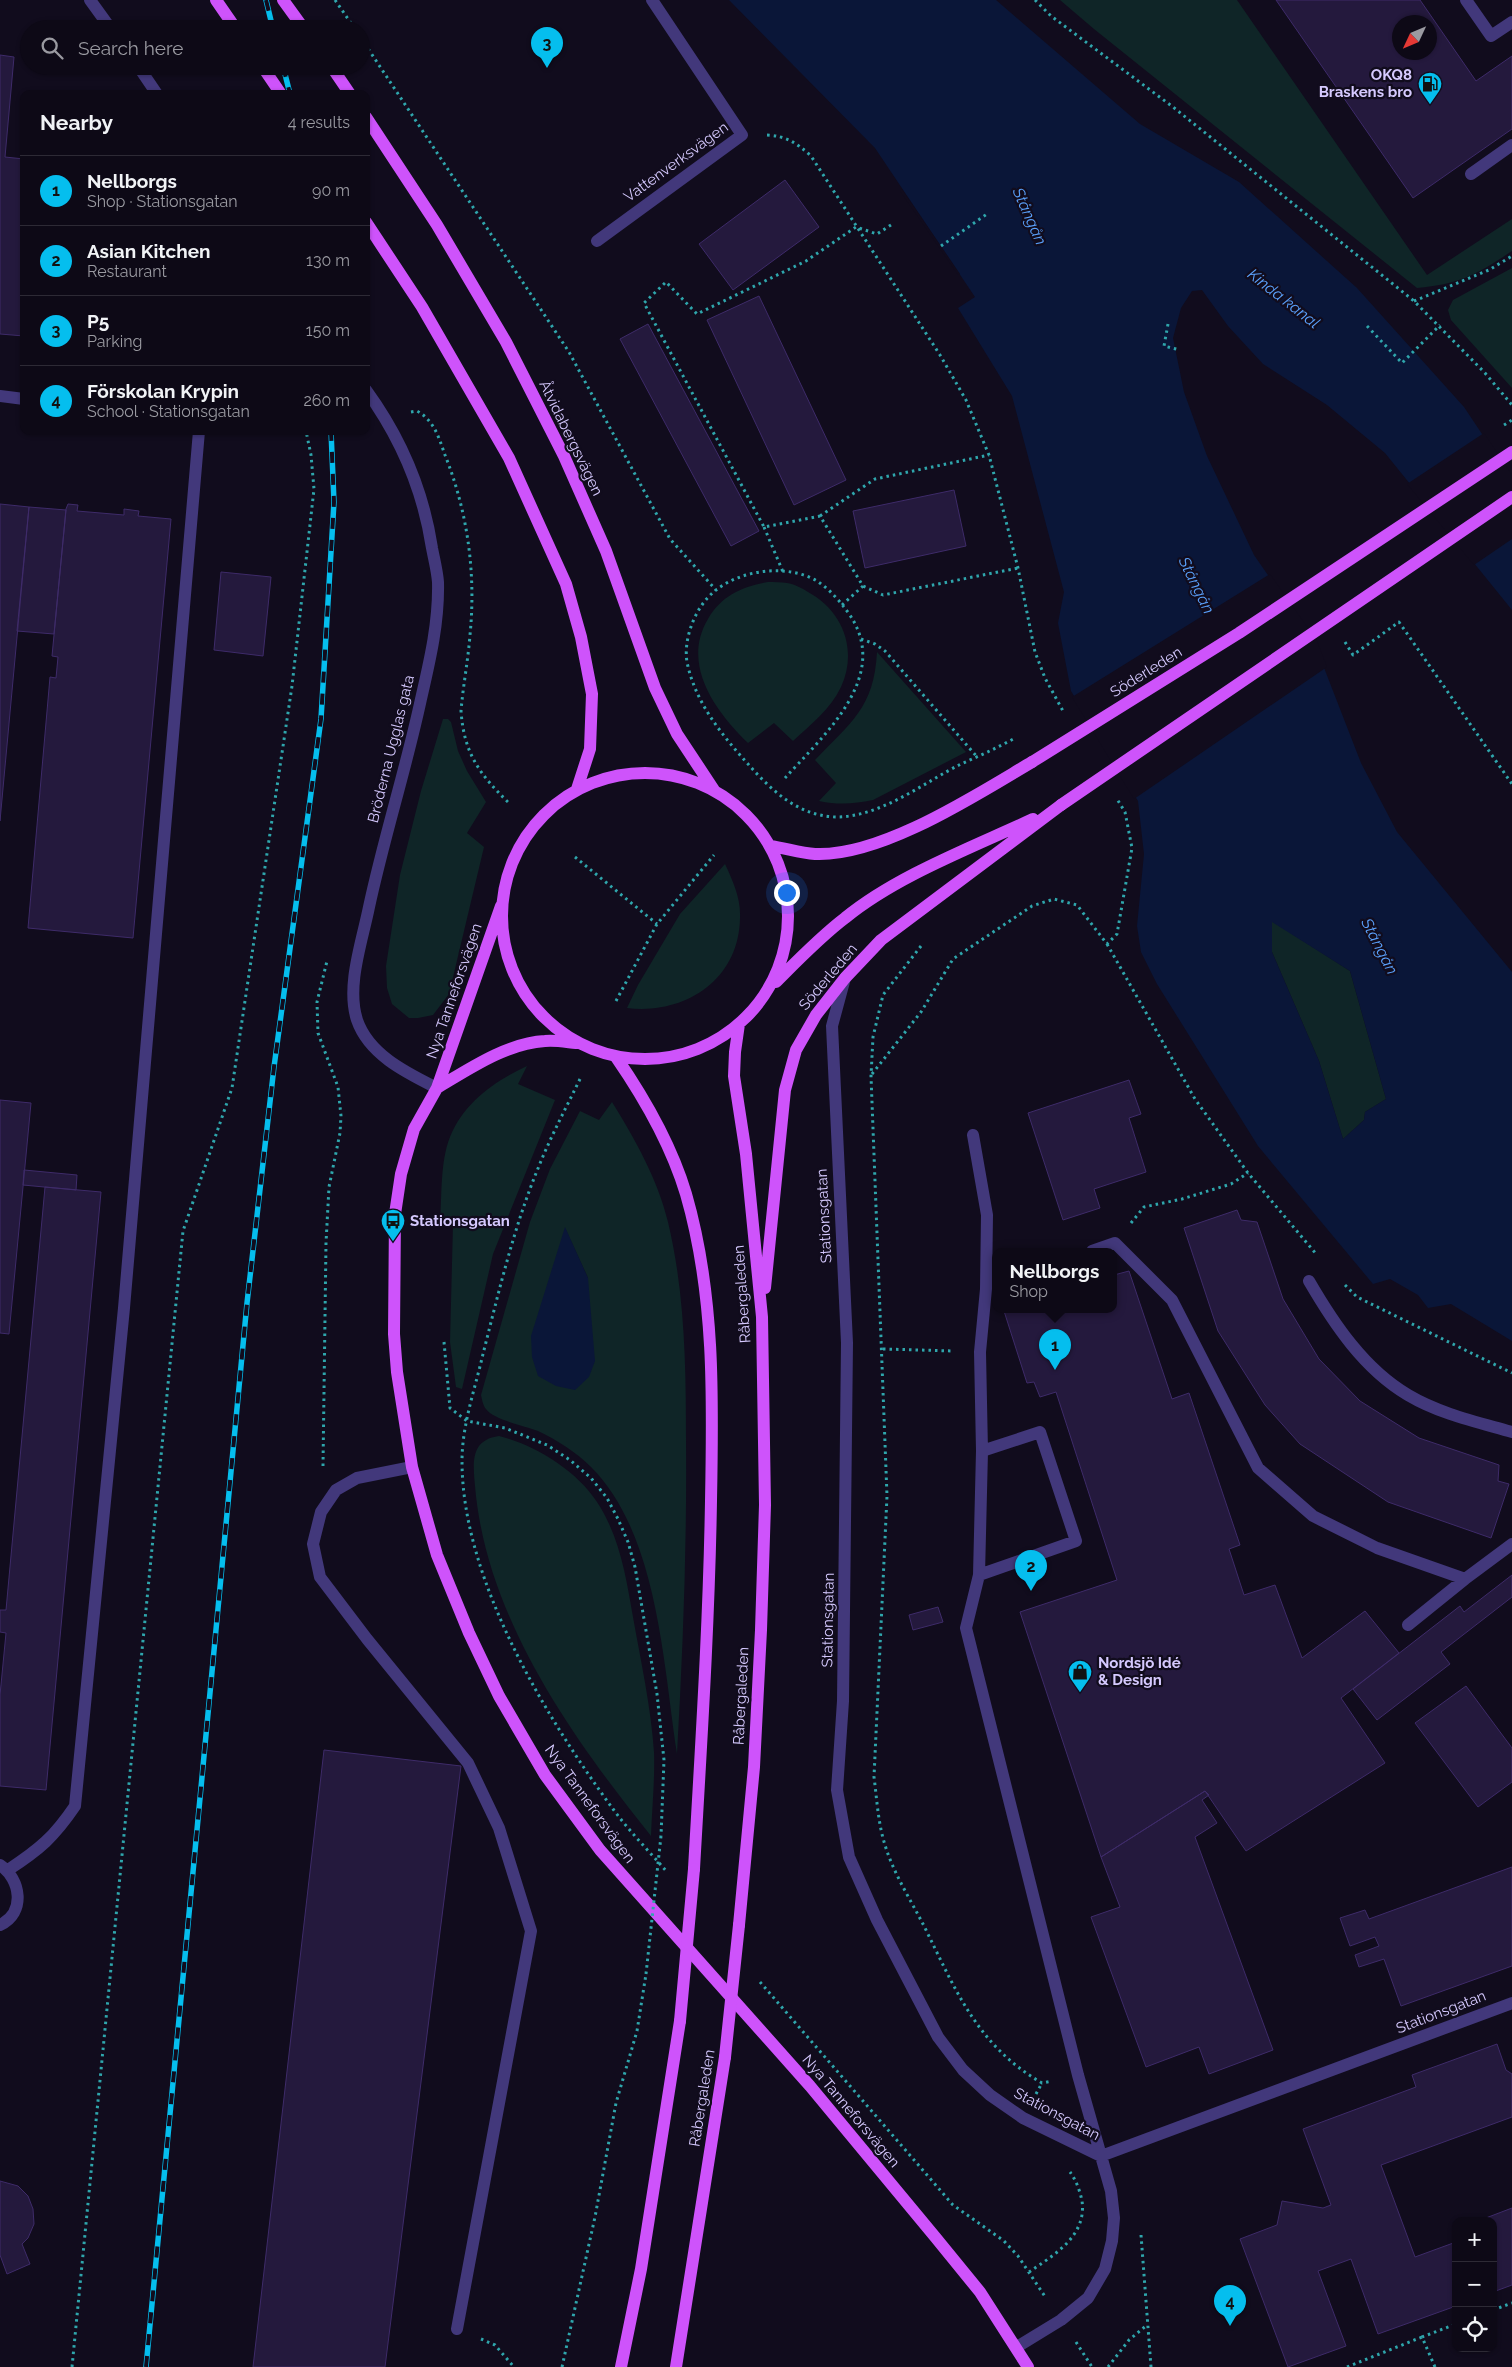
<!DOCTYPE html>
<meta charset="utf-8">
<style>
:root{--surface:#0d0916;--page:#16121f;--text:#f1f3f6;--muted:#9a9aa1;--line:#2d2a35;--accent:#05beee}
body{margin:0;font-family:Raleway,sans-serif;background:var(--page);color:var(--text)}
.controls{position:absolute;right:15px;bottom:15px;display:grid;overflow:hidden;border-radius:10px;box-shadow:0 1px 4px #0004}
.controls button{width:45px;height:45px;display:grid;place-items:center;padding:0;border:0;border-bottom:1px solid var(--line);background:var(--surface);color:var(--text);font:25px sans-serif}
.compass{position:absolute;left:1392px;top:15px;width:45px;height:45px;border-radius:50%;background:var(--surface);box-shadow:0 1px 4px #0004;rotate:226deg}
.you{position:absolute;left:786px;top:892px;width:18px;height:18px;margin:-12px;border:4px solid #fff;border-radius:50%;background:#1a73e8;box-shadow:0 0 0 8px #1a73e833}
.badge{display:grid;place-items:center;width:32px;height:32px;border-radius:50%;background:var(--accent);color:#111;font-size:16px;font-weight:700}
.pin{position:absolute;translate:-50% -41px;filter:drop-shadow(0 1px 2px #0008)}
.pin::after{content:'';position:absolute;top:26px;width:18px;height:15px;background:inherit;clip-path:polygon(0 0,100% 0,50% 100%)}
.popup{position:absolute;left:992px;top:1248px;width:125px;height:65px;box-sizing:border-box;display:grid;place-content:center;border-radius:10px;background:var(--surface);filter:drop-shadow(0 1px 4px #0005);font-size:16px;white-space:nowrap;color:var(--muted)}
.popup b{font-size:19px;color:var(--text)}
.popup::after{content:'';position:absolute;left:50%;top:100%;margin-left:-10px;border:10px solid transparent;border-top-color:var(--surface)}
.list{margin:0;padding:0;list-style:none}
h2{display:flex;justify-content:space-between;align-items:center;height:65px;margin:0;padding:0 20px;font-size:21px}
h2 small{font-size:16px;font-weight:400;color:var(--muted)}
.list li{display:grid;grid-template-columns:32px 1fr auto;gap:15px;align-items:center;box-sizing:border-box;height:70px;padding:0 20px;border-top:1px solid var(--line)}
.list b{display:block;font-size:19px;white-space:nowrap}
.list p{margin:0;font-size:16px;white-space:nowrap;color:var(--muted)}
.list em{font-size:16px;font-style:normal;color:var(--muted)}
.icon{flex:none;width:28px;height:28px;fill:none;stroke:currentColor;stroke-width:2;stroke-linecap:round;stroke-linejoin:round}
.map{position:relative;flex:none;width:1512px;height:2367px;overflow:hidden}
.search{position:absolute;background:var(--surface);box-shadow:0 1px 4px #0004;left:20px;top:20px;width:350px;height:55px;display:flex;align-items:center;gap:12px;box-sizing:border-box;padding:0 18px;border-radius:28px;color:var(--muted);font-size:19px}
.panel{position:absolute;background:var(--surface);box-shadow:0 1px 4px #0004;left:20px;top:90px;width:350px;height:345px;border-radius:10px}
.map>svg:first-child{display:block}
.green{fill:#0f2527;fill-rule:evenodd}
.water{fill:#0a1638;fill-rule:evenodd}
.pier{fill:#110c1d}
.building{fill:#24193d;stroke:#3e2b69;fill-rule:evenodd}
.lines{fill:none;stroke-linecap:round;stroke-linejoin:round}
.path{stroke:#2fa6ac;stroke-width:3;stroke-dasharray:2.5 4;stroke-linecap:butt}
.minor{stroke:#42387b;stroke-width:12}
.major{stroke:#ce53fb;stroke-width:12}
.rail-casing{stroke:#05beee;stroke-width:5.5}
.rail{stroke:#110c1d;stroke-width:4;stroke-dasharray:11;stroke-linecap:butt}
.path-bridge{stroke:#2fa6ac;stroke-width:3;stroke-dasharray:2.5 4;stroke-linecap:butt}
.major-bridge{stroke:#ce53fb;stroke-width:12}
.labels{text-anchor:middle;stroke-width:4.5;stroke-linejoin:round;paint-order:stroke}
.poi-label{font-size:15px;font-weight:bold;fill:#d5c9fe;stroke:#110c1d;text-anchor:start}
.street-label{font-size:15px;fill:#d5c9fe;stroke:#110c1d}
.water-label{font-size:16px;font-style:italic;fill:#5aa0fb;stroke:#110c1d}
</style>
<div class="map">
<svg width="1512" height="2367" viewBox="0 0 1512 2367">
<rect width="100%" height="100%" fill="#110c1d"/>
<path class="green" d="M1060,0H1237L1427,275L1512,219V251C1476,275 1460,284 1417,288L1094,29Z
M1512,268V388L1451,320L1448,310L1453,300Z
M768,582C774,582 781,582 787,583C794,584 802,588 808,592C843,611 858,650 841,687C830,710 811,724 793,741L774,723L748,743C715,711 681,664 708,619C722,595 742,587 768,582Z
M877,652L966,752L873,800C854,804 838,805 819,801L836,783L815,760C851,722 874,708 877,652Z
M443,719H448L451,722L458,751L467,771L486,802L467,833L484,847L449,994L433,1015L418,1018H409L392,1004L387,988L386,966L400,875L421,791Z
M725,864C733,881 741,899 740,918C739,980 685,1015 627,1008L638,985L680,914Z
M1272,921L1350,971L1386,1099L1365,1112L1364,1120L1343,1139L1319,1061L1272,952Z
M527,1066L518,1084L555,1100L493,1254L462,1389L456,1387L450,1342L453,1224H440C442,1196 440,1162 450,1137C464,1102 495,1081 527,1066Z
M612,1102C635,1139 658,1180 668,1222C685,1293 686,1367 686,1440C687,1545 683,1649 677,1754C663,1663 658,1534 591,1467C576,1452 557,1440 538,1431C525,1426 494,1420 486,1409C483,1406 482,1399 481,1395L530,1222L550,1169L580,1111L599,1120ZM565,1228L588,1278V1296Z
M499,1436C535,1445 576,1470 597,1502C620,1537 626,1577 633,1617C641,1662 651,1707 654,1752C655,1780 652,1808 651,1836C571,1736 486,1617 475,1486C473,1463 470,1440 499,1436Z"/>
<path class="water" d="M729,0H996L1140,124L1239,182L1357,288L1464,407L1512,479V610L1385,453L1327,405L1263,364L1228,326L1202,290L1192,291L1181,308L1173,338L1184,392L1207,456L1254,555L1314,642L1361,763L1397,832L1512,972V1341L1451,1304L1428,1308L1418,1295L1390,1279L1373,1284L1258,1146L1157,984L1141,952L1137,926L1144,854L1138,801L1071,691L1058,623L1064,592L1012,396L958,308L975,297L875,148ZM1272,922L1350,971L1386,1099L1365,1112L1364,1120L1343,1139L1319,1061L1272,952Z
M565,1227L588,1278L595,1361L589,1377L575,1390L556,1386L538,1376L532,1357L531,1336Z"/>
<path class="pier" d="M902,189L960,274L958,275L900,191Z
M1484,433L1512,475V539L1474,565L1407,484Z
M1270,574L1317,641L1327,667L1134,799L1072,697Z"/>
<path class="building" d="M1276,0H1420L1476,81L1512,56V129L1413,198ZM1400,22H1430V52H1400Z
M0,55L14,57L5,157L24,159V336L0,334Z
M785,180L819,227L733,290L699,244Z
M759,296L846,480L794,505L707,320Z
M648,324L759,531L731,546L620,339Z
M954,490L966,546L865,568L853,511Z
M0,504L29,507L0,821Z
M68,504L78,505L77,511L124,515V509L139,511L138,516L171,519L133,938L28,928L50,677L56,678L58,657L52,656L66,509Z
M29,507L66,510L54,634L17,631Z
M221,572L271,577L263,656L214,650Z
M1129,1080L1141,1114L1129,1118L1146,1172L1094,1189L1100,1208L1063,1220L1028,1113Z
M0,1100L31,1103L9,1334L0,1333Z
M24,1170L77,1175L76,1190L23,1185Z
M45,1187L101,1192L46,1790L0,1786V1695L6,1633L0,1632V1610H6Z
M1237,1210L1241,1220L1257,1222L1283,1299L1319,1359L1360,1401L1419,1438L1499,1465L1498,1481L1509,1484L1491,1538L1388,1502L1300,1444L1265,1405L1218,1331L1184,1228Z
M1129,1271L1172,1399L1189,1393L1240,1545L1229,1549L1244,1595L1275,1585L1302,1658L1365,1611L1399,1653L1341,1698L1385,1763L1246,1851L1205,1791L1101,1857L1020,1612L1117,1580L1056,1392L1040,1397L1034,1382L1027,1383L1004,1311L1012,1309H1114V1275Z
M1512,1575V1597L1441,1652L1450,1664L1377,1720L1353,1689L1460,1606L1464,1612Z
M938,1607L943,1622L913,1630L909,1615Z
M1466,1686L1512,1748V1782L1478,1807L1415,1723Z
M324,1750L461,1766L385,2367H253Z
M1205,1791L1209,1795L1202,1800L1217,1823L1195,1837L1273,2050L1209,2074L1199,2047L1146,2067L1091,1917L1120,1907L1101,1857Z
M1512,1867V1966L1401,2006L1384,1959L1359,1967L1355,1955L1379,1946L1375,1937L1350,1946L1340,1918L1365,1910L1369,1919Z
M1497,2044L1506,2070L1512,2074V2117L1381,2165L1415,2257L1456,2242V2306L1378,2334L1351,2259L1318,2271L1346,2346L1288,2367L1240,2239L1277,2225L1282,2201L1323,2208L1331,2205L1303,2129L1416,2087L1412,2075Z
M0,2181L18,2186L28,2196L33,2209L34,2224L28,2238L22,2244L30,2264L7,2274L0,2255Z
M1512,2208V2285L1493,2292V2221H1478Z"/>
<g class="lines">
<path class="path" d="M335,0L355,29
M1035,0L1051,16L1173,107L1414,301L1485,373L1512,405
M361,38L569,352L670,539L716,590
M767,135C786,136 797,143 811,156L940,355L966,400L989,455L1018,568L1035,652L1045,678L1063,711
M891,225L877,234L856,227L806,261L697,314L666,282L644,303L764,527L820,516L863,586L883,595L1018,568
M941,246L987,214
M1414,301L1489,270L1512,256
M1168,324L1164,346L1180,350
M1367,326L1402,363L1440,325
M411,412L417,411C434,420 439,438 445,455C468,513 476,574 470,635C468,661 463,686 461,711C464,754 480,775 510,804
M820,516L875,479L989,455
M764,527L783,572
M842,605L863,586
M861,639L875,644L885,651L978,758
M1345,642L1353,655L1399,622L1512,784
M785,778C825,734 894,674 847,611C839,600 829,589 817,581C788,564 743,569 716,590C696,605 683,638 687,662C695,702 721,734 748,764C771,790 798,816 836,817C881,817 923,783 961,764C979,756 997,748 1015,738
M575,857L657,924
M1107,944L1195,1099L1248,1173L1317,1255
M921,946L883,995L873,1037L871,1076L887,1496L874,1777C877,1800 878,1823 885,1845C893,1872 910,1899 923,1924C955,1988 976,2045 1042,2083L1052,2081
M616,1001L657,924L714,855
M872,1074L921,1012L953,959L1032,906L1054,899L1077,905L1107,944L1117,934L1132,848L1125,812L1117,799
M580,1079C566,1108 551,1136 539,1166C514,1226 499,1291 483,1354C475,1389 462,1425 462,1461C462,1579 545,1716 613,1809C629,1831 649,1851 667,1872
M1131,1223L1144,1207L1182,1199L1231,1184L1248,1173
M1345,1285L1357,1297L1512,1373
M444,1342L450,1408L467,1421L505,1428L547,1445L570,1460L591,1478L607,1498L618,1519L628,1542L635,1567L657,1694L664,1760L661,1836
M883,1349L954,1351
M323,1466L326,1243L329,1187L340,1133L341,1116L338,1087L318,1033L317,1002L327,961
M760,1982L953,2205L1004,2241L1018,2256L1046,2298
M1036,2094L1042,2083
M1141,2235L1151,2367
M1029,2272C1054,2255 1087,2236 1082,2201C1080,2191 1076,2180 1070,2172
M1493,2310L1512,2303
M481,2339L495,2345L514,2367
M1076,2342L1092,2367
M72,2367L183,1231L232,1088L292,686L314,489L311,455L306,431
M562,2367L595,2217L616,2103L637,2031L646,1974
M1108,2367L1129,2340L1147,2325
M1347,2367L1422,2337
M1435,2367L1422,2337L1456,2324"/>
<path class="minor" d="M90,0L111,29
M1466,0L1491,36L1512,22
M138,66L157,94
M1471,174L1512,145
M597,241L742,135L652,0
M366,390C401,438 423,489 432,548C434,559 437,570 438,582C439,622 430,660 421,699C406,769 384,837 369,907C362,942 346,986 357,1020C369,1055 407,1073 437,1088
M0,396L24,399
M845,978L832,1026L847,1343L843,1701L837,1790L849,1857L877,1920L938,2037L963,2070L990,2095L1023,2118L1101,2156L1512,2003
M973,1135L987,1215L986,1289L980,1352L982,1451
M1092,1251L1115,1243L1172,1300L1258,1468L1313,1516L1377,1548L1465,1579L1512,1544
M1309,1281C1334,1324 1364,1369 1408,1395C1440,1414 1477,1422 1512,1432
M412,1467L357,1478L336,1490L321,1512L313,1544L320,1577L367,1639L468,1763L499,1828L531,1931L457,2329
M979,1575L1076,1541L1040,1432L982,1451L979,1575L966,1628L1078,2075L1111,2191L1114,2218L1112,2241L1105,2269L1088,2298L1061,2320L1017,2347
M1408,1625L1465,1579
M0,1865C21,1879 26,1913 0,1925
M8,1870C40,1849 54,1837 75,1806L124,1308L199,431"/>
<path class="major" d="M216,0L236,29
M283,0L304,29
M262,66L281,94
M331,66L350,94
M366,117L437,225L506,342L564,456L606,551L655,688L677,734L714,790
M366,222L422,307L509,458L566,584L581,637L592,694L590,749L577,789
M502 916a143 143 0 1 1 286 0a143 143 0 1 1-286 0Z
M770,846C785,848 800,853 815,854C881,857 976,795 1032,762
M501,906L437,1088L414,1129L401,1174L395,1214L394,1334L397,1372L412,1467L437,1555L469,1633L499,1696L545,1775L600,1850L810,2086L936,2238L980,2292L1028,2367
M776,982C798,960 820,937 845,918C896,876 973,847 1033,819
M616,1057C645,1099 671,1144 686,1194C715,1294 713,1399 711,1501C709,1624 701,1746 694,1869
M437,1088C469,1069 507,1043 545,1041C555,1040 566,1042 576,1043
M765,1288L785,1090L796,1050L816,1015L845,978L881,940L1061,805
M739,1925L754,1767L761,1630L765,1505L762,1317L746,1154L734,1076L735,1052L739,1024
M621,2367L641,2269L680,2021
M676,2367L725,2057"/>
<defs>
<path id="rail" d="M266,0L273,29
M283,66L290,94
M146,2367L247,1303L274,1067L321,719L334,502L331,431"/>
</defs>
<use href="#rail" class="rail-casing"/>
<use href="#rail" class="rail"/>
<path class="path-bridge" d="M1504,425L1512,420
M646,1974L661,1836"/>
<path class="major-bridge" d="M1032,762L1239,633L1512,452
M1061,805L1512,497
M680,2021L694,1869
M725,2057L739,1925"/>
</g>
<defs>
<symbol id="fuel-pin" viewBox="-11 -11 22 30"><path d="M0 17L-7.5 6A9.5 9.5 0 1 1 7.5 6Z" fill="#05beee" stroke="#110c1d"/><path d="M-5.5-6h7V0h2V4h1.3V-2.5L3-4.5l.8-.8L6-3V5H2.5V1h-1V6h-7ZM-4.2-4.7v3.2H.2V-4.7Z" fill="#111"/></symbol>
<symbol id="bus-pin" viewBox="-11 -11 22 30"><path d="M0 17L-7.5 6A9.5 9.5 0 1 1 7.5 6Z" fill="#05beee" stroke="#110c1d"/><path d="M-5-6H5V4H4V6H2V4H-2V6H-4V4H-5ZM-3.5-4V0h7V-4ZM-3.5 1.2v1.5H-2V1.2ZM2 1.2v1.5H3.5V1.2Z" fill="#111"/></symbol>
<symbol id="shop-pin" viewBox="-11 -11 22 30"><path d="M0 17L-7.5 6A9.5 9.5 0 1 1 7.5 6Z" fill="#05beee" stroke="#110c1d"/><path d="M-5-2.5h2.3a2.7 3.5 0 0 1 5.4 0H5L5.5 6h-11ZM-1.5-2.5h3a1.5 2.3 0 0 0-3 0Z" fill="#111"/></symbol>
</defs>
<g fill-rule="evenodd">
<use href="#fuel-pin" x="1416" y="70" width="28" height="38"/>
<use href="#bus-pin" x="379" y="1207" width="28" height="38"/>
<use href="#shop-pin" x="1066" y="1658" width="28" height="38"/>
</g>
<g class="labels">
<g class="poi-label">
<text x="1412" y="80" text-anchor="end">OKQ8<tspan x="1412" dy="17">Braskens bro</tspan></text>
<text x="410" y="1226">Stationsgatan</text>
<text x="1098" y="1668">Nordsjö Idé<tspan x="1098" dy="17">&amp; Design</tspan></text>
</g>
<g class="street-label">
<text transform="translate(676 162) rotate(-36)" y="5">Vattenverksvägen</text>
<text transform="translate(571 438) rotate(64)" y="5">Åtvidabergsvägen</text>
<text transform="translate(1146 672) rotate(-32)" y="5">Söderleden</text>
<text transform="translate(391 749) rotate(-76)" y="5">Bröderna Ugglas gata</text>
<text transform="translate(828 977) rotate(-50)" y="5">Söderleden</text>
<text transform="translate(454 991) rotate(-71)" y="5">Nya Tanneforsvägen</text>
<text transform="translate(824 1216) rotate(-93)" y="5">Stationsgatan</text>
<text transform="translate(742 1294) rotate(-94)" y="5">Råbergaleden</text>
<text transform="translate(828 1620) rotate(-89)" y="5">Stationsgatan</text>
<text transform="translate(741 1696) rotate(-87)" y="5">Råbergaleden</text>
<text transform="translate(590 1804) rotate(54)" y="5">Nya Tanneforsvägen</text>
<text transform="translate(1441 2012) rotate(-21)" y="5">Stationsgatan</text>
<text transform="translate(702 2098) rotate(-81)" y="5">Råbergaleden</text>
<text transform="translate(851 2111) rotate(50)" y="5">Nya Tanneforsvägen</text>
<text transform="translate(1057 2114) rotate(28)" y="5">Stationsgatan</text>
</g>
<g class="water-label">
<text transform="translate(1030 216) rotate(66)" y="6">Stångån</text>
<text transform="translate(1284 298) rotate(38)" y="6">Kinda kanal</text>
<text transform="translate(1197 585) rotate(64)" y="6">Stångån</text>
<text transform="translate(1380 946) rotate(63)" y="6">Stångån</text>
</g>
</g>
</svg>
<div class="controls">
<button>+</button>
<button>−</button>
<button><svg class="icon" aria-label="locate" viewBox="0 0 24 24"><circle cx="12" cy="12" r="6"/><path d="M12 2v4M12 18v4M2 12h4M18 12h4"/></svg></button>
</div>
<svg class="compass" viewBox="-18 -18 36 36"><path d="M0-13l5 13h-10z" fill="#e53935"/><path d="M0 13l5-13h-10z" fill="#9a9aa1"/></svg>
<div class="you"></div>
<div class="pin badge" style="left:1055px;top:1370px">1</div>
<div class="popup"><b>Nellborgs</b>Shop</div>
<div class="pin badge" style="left:1031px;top:1591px">2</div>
<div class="pin badge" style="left:547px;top:68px">3</div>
<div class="pin badge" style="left:1230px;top:2326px">4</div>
<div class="search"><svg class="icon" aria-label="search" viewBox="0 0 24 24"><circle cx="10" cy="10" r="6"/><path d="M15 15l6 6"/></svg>Search here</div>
<section class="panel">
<h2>Nearby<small>4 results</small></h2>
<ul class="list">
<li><span class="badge">1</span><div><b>Nellborgs</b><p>Shop · Stationsgatan</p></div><em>90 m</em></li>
<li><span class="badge">2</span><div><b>Asian Kitchen</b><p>Restaurant</p></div><em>130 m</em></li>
<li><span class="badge">3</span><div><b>P5</b><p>Parking</p></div><em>150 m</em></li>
<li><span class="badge">4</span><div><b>Förskolan Krypin</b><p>School · Stationsgatan</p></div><em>260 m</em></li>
</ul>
</section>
</div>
